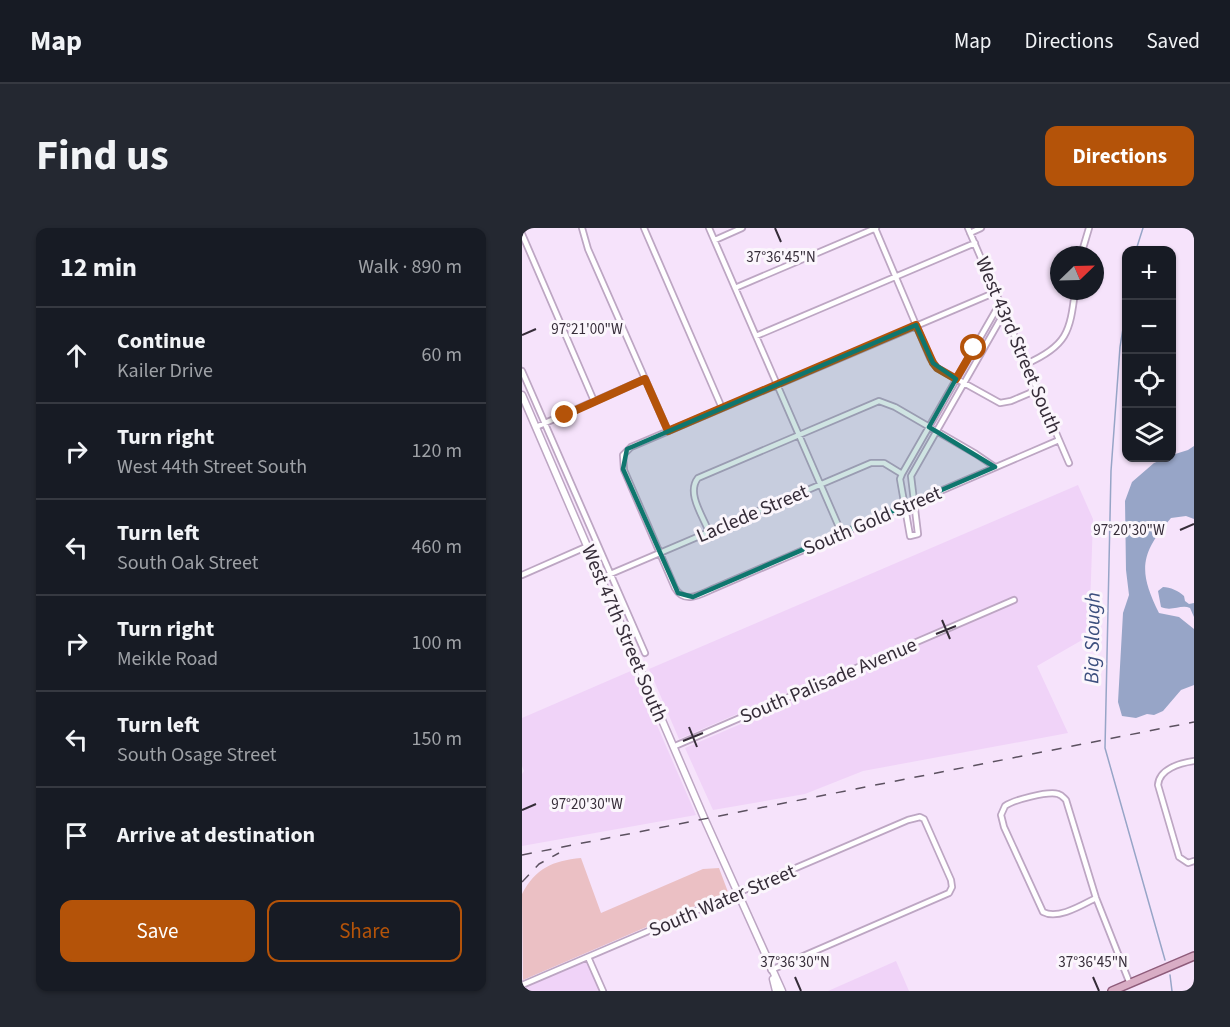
<!DOCTYPE html>
<meta charset="utf-8">
<style>
:root{--surface:#171b24;--page:#242831;--text:#f1f3f6;--muted:#9ea1a6;--line:#363941;--accent:#b45309}
body{margin:0;font-family:"Source Sans 3",sans-serif;background:var(--page);color:var(--text)}
.controls{position:absolute;right:18px;top:18px;display:grid;overflow:hidden;border-radius:12px;box-shadow:0 2px 4px #0004}
.controls button{width:54px;height:54px;display:grid;place-items:center;padding:0;border:0;border-bottom:2px solid var(--line);background:var(--surface);color:var(--text);font:30px sans-serif}
.compass{position:absolute;left:528px;top:18px;width:54px;height:54px;border-radius:50%;background:var(--surface);box-shadow:0 2px 4px #0004;rotate:67deg}
.stop{position:absolute;width:18px;height:18px;margin:-14px;border:4px solid #b45309;border-radius:50%;background:#fff}
.stop.end{background:#b45309;border-color:#fff;box-shadow:0 2px 6px #0008}
.list{margin:0;padding:0;list-style:none}
h2{display:flex;justify-content:space-between;align-items:center;height:78px;margin:0;padding:0 24px;font-size:26px}
h2 small{font-size:20px;font-weight:400;color:var(--muted)}
.list li{display:grid;grid-template-columns:39px 1fr auto;gap:18px;align-items:center;box-sizing:border-box;height:96px;padding:0 24px;border-top:2px solid var(--line)}
.list b{display:block;font-size:22px;white-space:nowrap}
.list p{margin:0;font-size:20px;white-space:nowrap;color:var(--muted)}
.list em{font-size:20px;font-style:normal;color:var(--muted)}
.actions{display:flex;gap:12px;padding:18px 24px}
.actions a{flex:1;padding:14px 0;border:2px solid var(--accent);border-radius:12px;text-align:center;font-size:21px;color:var(--accent)}
.actions .main{background:var(--accent);color:#fff}
.icon{flex:none;width:33px;height:33px;fill:none;stroke:currentColor;stroke-width:2;stroke-linecap:round;stroke-linejoin:round}
.map{position:relative;flex:none;width:672px;height:763px;overflow:hidden;border-radius:12px}
header{display:flex;align-items:center;gap:36px;box-sizing:border-box;height:84px;padding:0 30px;background:var(--surface);border-bottom:2px solid var(--line)}
header strong{font-size:28px}
nav{display:flex;gap:33px;margin-inline-start:auto;font-size:21px}
.intro{display:flex;align-items:center;justify-content:space-between;box-sizing:border-box;height:144px;padding:0 36px}
h1{margin:0;font-size:42px}
.button{padding:15px 27px;border-radius:12px;background:var(--accent);color:#fff;font-size:21px;font-weight:700}
main{display:flex;gap:36px;padding:0 36px}
aside{flex:1;background:var(--surface);border-radius:12px;box-shadow:0 2px 4px #0004}
.map>svg:first-child{display:block}
.built{fill:#f0d3f8}
.green{fill:#ebc0c4}
.water{fill:#97a5c7}
.lines{fill:none;stroke-linecap:round;stroke-linejoin:round}
.stream{stroke:#97a5c7;stroke-width:1.5}
.street-casing{stroke:#bda6c3;stroke-width:8}
.secondary-casing{stroke:#bda6c3;stroke-width:9}
.primary-casing{stroke:#8f5c7b;stroke-width:10}
.street{stroke:#fff;stroke-width:4.5}
.secondary{stroke:#fff;stroke-width:6}
.primary{stroke:#d9adc5;stroke-width:7}
.rail{stroke:#5c5160;stroke-width:1.5;stroke-dasharray:10 10;stroke-linecap:butt}
.route{stroke:#b45309;stroke-width:8}
.marked{fill:#0f766e;fill-opacity:0.2;stroke:#0f766e;stroke-width:4.5;stroke-linejoin:round}
.ticks{fill:none;stroke:#362d39;stroke-width:2}
.labels{text-anchor:middle;stroke-width:6;stroke-linejoin:round;paint-order:stroke}
.street-label{font-size:20px;fill:#362d39;stroke:#fbf6fc}
.water-label{font-size:21px;font-style:italic;fill:#3c4f7e;stroke:#fbf6fc}
.ticks-label{font-size:15px;text-anchor:middle;fill:#362d39;stroke:#fbf6fc;stroke-width:6;stroke-linejoin:round;paint-order:stroke}
</style>
<header>
<strong>Map</strong>
<nav><a>Map</a><a>Directions</a><a>Saved</a></nav>
</header>
<div class="intro"><h1>Find us</h1><a class="button">Directions</a></div>
<main>
<aside>
<h2>12 min<small>Walk · 890 m</small></h2>
<ul class="list">
<li><svg class="icon" aria-label="ahead" viewBox="0 0 24 24"><path d="M12 20V5M6 11l6-6 6 6"/></svg><div><b>Continue</b><p>Kailer Drive</p></div><em>60 m</em></li>
<li><svg class="icon" aria-label="right" viewBox="0 0 24 24"><path d="M7 20v-9h11M14 6l5 5-5 5"/></svg><div><b>Turn right</b><p>West 44th Street South</p></div><em>120 m</em></li>
<li><svg class="icon" aria-label="left" viewBox="0 0 24 24"><path d="M17 20v-9H6M10 6l-5 5 5 5"/></svg><div><b>Turn left</b><p>South Oak Street</p></div><em>460 m</em></li>
<li><svg class="icon" aria-label="right" viewBox="0 0 24 24"><path d="M7 20v-9h11M14 6l5 5-5 5"/></svg><div><b>Turn right</b><p>Meikle Road</p></div><em>100 m</em></li>
<li><svg class="icon" aria-label="left" viewBox="0 0 24 24"><path d="M17 20v-9H6M10 6l-5 5 5 5"/></svg><div><b>Turn left</b><p>South Osage Street</p></div><em>150 m</em></li>
<li><svg class="icon" aria-label="arrive" viewBox="0 0 24 24"><path d="M6 21V4h12l-3 4 3 4H6"/></svg><div><b>Arrive at destination</b></div></li>
</ul>
<div class="actions"><a class="main">Save</a><a>Share</a></div>
</aside>
<div class="map">
<svg width="672" height="763" viewBox="0 0 672 763">
<rect width="100%" height="100%" fill="#f6e3fb"/>
<path class="built" d="M556,257L571,291L567,408L515,438L546,505L341,543L283,566L191,582L163,520L295,463L290,454L157,511L127,441Z
M111,442L174,587L0,618V546L2,543L0,538V490Z
M66,729L81,763H0V757Z
M374,733L387,763H306Z"/>
<path class="green" d="M59,630L79,685L181,641L197,640L206,664L1,752L0,666C14,640 30,633 59,630Z"/>
<path class="water" d="M672,218V291L664,288L649,290C618,326 616,343 637,385L657,389L672,401V457L659,462L641,483L632,487L625,486L614,490L600,488L596,474L601,385L607,367L604,342L603,273L610,254L632,235L644,230H650V227L666,222Z
M641,359C648,359 657,363 662,368L663,373L667,376L672,375V389L668,380C659,376 650,384 639,379L636,363Z"/>
<g class="lines">
<path class="stream" d="M614,22L621,0
M604,82L598,119L589,243L583,520L643,732
M648,747L650,763"/>
<defs>
<path id="street" d="M60,0L66,21L146,203
M122,0L200,180
M187,0L320,306
M353,0L408,130L415,140L478,175L489,173L515,162
M446,0L547,235
M448,5L459,0
M0,6L72,173
M193,12L220,0
M559,27L567,0
M213,60L354,0
M474,64L109,219L101,227L102,242L153,360C163,377 179,366 193,360L537,212
M478,75L380,246L378,251L388,308L396,306L389,248L482,85
M234,108L453,15
M504,136C545,118 548,104 553,63
M0,143L123,425
M14,199L123,151
M187,304C181,288 164,265 176,250L357,173L373,179L454,226L473,239
M0,347L66,318
M79,350L349,235H362L380,246
M153,518L492,372
M672,533C658,535 637,541 636,557L657,629L666,635L672,633
M574,670C560,677 536,692 521,684L482,599L479,587L483,578C491,572 526,563 536,566C540,567 541,569 544,572L574,670L608,756
M66,729L81,763
M0,757L386,592L398,589L402,591L429,652L430,659L427,665L249,742"/>
<path id="secondary" d="M0,167L183,592L260,763
M251,751L254,763"/>
<path id="primary" d="M590,763L672,728"/>
</defs>
<use href="#street" class="street-casing"/>
<use href="#secondary" class="secondary-casing"/>
<use href="#primary" class="primary-casing"/>
<use href="#street" class="street"/>
<use href="#secondary" class="secondary"/>
<use href="#primary" class="primary"/>
<path class="rail" d="M0,627L672,494
M0,654L17,636L37,625
M0,758L2,763"/>
</g>
<g class="lines">
<path class="route" d="M43,187L123,151L146,203L394,97L411,135L415,140L434,151L452,120"/>
</g>
<path class="marked" d="M394,97L411,135L434,151L407,199L473,239L171,369L156,365L101,241L105,221Z"/>
<path class="ticks" d="M253,0L259,14M0,107L14,101M658,302L672,296M420,392L428,411M414,406L434,398M167,499L175,519M161,513L181,505M0,582L14,576M273,749L279,763M571,749L577,763"/>
<g class="labels">
<g class="street-label">
<text transform="translate(497 117) rotate(67)" y="7">West 43rd Street South</text>
<text transform="translate(230 285) rotate(-23)" y="7">Laclede Street</text>
<text transform="translate(350 292) rotate(-23)" y="7">South Gold Street</text>
<text transform="translate(103 405) rotate(67)" y="7">West 47th Street South</text>
<text transform="translate(306 452) rotate(-23)" y="7">South Palisade Avenue</text>
<text transform="translate(200 672) rotate(-23)" y="7">South Water Street</text>
</g>
<g class="water-label">
<text transform="translate(570 410) rotate(-89)" y="7">Big Slough</text>
</g>
</g>
<g class="ticks-label">
<text x="259" y="34">37°36'45"N</text>
<text x="65" y="106">97°21'00"W</text>
<text x="607" y="307">97°20'30"W</text>
<text x="65" y="581">97°20'30"W</text>
<text x="273" y="739">37°36'30"N</text>
<text x="571" y="739">37°36'45"N</text>
</g>
</svg>
<div class="controls">
<button>+</button>
<button>−</button>
<button><svg class="icon" aria-label="locate" viewBox="0 0 24 24"><circle cx="12" cy="12" r="6"/><path d="M12 2v4M12 18v4M2 12h4M18 12h4"/></svg></button>
<button><svg class="icon" aria-label="layers" viewBox="0 0 24 24"><path d="M12 4l9 5-9 5-9-5zM3 14l9 5 9-5"/></svg></button>
</div>
<svg class="compass" viewBox="-18 -18 36 36"><path d="M0-13l5 13h-10z" fill="#e53935"/><path d="M0 13l5-13h-10z" fill="#9ea1a6"/></svg>
<div class="stop" style="left:452px;top:120px"></div>
<div class="stop end" style="left:43px;top:187px"></div>
</div>
</main>
